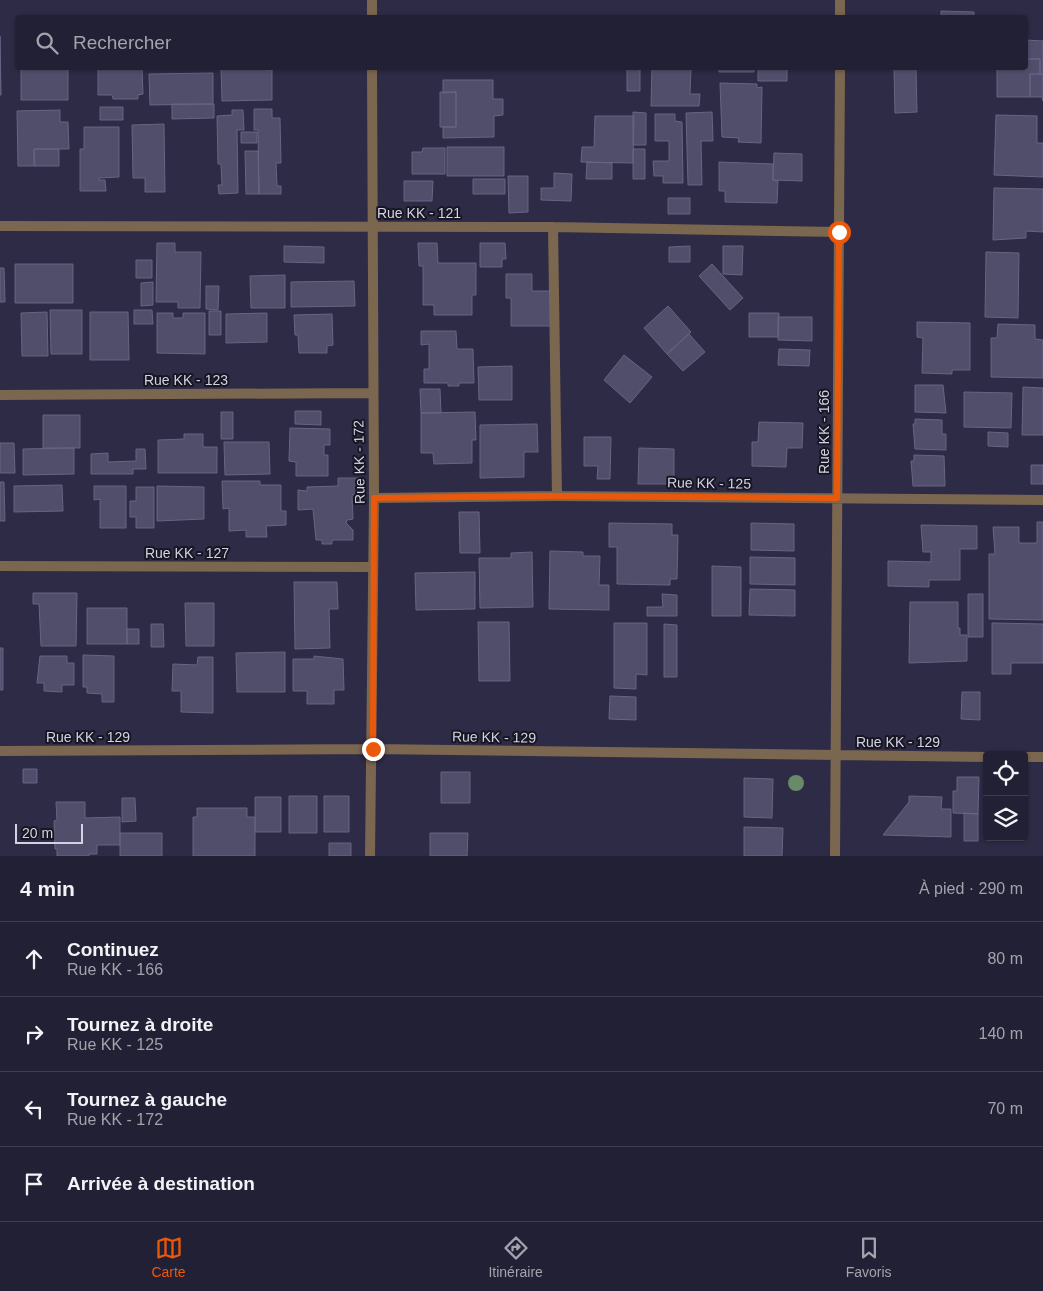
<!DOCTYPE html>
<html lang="fr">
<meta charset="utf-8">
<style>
:root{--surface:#222034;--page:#2a283c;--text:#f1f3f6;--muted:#a2a3ac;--line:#3f3e4f;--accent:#ea580c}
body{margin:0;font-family:Helvetica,sans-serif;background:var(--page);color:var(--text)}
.controls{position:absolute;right:15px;bottom:15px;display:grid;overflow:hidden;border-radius:5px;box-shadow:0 1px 4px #0004}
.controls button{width:45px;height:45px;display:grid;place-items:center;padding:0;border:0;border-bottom:1px solid var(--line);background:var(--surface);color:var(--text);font:25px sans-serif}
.scale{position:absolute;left:15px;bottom:12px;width:68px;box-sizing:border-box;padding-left:5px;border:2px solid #d3d2e4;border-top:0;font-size:14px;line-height:18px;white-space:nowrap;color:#d3d2e4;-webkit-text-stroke:4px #171622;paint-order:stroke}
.stop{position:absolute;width:15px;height:15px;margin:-11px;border:4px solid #ea580c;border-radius:50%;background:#fff}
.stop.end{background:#ea580c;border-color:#fff;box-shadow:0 1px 5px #0008}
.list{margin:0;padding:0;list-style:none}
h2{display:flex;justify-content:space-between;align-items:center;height:65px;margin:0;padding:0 20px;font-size:21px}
h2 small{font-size:16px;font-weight:400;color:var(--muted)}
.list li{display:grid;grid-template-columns:32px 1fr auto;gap:15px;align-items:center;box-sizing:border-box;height:75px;padding:0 20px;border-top:1px solid var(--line)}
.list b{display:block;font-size:19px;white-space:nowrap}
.list p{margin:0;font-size:16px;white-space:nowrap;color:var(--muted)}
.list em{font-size:16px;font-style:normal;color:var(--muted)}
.icon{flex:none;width:28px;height:28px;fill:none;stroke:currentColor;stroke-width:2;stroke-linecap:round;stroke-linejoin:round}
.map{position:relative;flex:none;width:1043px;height:856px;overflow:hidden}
.search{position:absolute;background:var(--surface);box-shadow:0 1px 4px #0004;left:15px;right:15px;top:15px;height:55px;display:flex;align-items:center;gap:12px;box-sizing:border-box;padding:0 18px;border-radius:5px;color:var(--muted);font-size:19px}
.sheet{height:365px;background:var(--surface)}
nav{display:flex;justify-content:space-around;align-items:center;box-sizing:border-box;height:70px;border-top:1px solid var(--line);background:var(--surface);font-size:14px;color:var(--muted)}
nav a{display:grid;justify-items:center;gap:2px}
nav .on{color:var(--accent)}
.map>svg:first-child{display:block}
.building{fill:#504e6b;stroke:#676584}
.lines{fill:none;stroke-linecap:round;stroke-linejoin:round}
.street{stroke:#7b664f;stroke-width:10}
.tree{fill:#698a69}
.route{stroke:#ea580c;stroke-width:6}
.labels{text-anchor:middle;stroke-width:4;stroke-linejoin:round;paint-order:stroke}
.street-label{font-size:14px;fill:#d3d2e4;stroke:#171622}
</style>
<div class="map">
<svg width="1043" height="856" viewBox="0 0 1043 856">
<rect width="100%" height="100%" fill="#2e2b46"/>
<path class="building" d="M941,11L974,12V18H941Z
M0,36L1,95H0Z
M1026,40L1043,41V74H1040V59H1026Z
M1026,59H1040V74H1030V97H997V68H1026Z
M21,68L68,69V100H21Z
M98,68H142L143,94L138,95V99H113L112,95H98Z
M221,68H265V70H272V100L222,101Z
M627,68H640V91H627Z
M652,68H691L690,94H700L699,106H651Z
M719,68H754V72H719Z
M758,68H787V81H758Z
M894,69H916L917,112L895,113Z
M213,73V104L150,105L149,74Z
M1030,74H1043V101L1042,97H1030Z
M443,80H493V99H503V115L494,116V137L443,138V127H456V92L443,93Z
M720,83L757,84V88L762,87L761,143L738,142L739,138L722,137Z
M440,92H456V127H440Z
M172,104H214V118L172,119Z
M100,107H123V120H100Z
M254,109H272V118H280L281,163H276L277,186H281V194H259L258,130H254Z
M60,110V122H68L69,149H34L35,166H18L17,111Z
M232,110H243L244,130H237L238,193L219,194L218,185H222L221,164H218L217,116L232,115Z
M633,112L646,113V145H633Z
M712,112L713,141H701L702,185H688L686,113Z
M655,114H675V121L682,122L683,183H663V176H654L653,161H669V141H655Z
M996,115L1037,116V143H1043V177L994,175Z
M595,116H634L633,163L581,162L582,147H594Z
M164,124L165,192H145V178H133L132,125Z
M84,127H119V177L99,178V180H105L106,191H80V149H84Z
M241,132H257V143H241Z
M447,147H504V176H447Z
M423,148H445V174H412V152H422Z
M34,149H59V166H34Z
M633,149H645V179H633Z
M245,151H258L259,194H246Z
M774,153L802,154V181L773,180Z
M587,162L612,163V179H586Z
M719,162L773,164V180L778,181L777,203L725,202V191H719Z
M554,173L572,174L571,201L541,200V188H554Z
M508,176H528V212L509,213Z
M473,179H505V194H473Z
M404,181H433L432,201H404Z
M994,188L1043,189V232L1026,231V238L993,240Z
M668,198H690V214H668Z
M157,243H175V252H201L200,308H178V302H156Z
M418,243H437L438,263H476V295H472V315H434V305H423V266H419Z
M480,243H505L506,259H502V267H480Z
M284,246L324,247V263L284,262Z
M690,246V262H669V247Z
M723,246H743L742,275L723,274Z
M986,252L1019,253L1018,318L985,317Z
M136,260H152V278H136Z
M15,264H73V303H15Z
M712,264L743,298L730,310L699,276Z
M0,268H4L5,302H0Z
M506,274H532V291H553L554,326H511V298H506Z
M285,275V308H251L250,276Z
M354,281L355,306L291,307V282Z
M153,282V305L141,306V283Z
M206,286H219L218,310L206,309Z
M668,306L691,332L667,354L644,328Z
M50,310H82V354H51Z
M134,310H152L153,324H134Z
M209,311H221V335H209Z
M47,312L48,356H22L21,313Z
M90,312H128L129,360H90Z
M157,313H173V318H183V313H205V354L157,353Z
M267,313V342L226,343V314Z
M749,313H779L778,337H749Z
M332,314L333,345L327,346V353H299L298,335H295L294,315Z
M778,317H812V341L778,340Z
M917,322L970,323V370H952V374L922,373L923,338L917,337Z
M998,324L1035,325V339L1043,340V378L991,377V338H997Z
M421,331H456L457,349H473L474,383H459V386H448V383H424V369H429V344L421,345Z
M689,334L705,352L683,371L667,354Z
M779,349L810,350L809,366L778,365Z
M624,355L652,377L630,403L604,380Z
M512,366V400H479L478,367Z
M915,385H943L946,413L915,412Z
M1023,387L1043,388V435H1022Z
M420,389H440L441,413H421Z
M964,392L1012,393L1011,428L964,427Z
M295,411H321V425L295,424Z
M221,412H233V439H221Z
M475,412L476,440H472V463L434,464L433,453H421V413Z
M43,415H80V448H43Z
M915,419L942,420V434H946V450L915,449L913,424H915Z
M759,422L803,423L802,448H787L786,467L752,466V442H758Z
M537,424L538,452H524V477L480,478V425Z
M290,428L330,429V445H324V455H328V476H296V462L289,461Z
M988,432L1008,433V447L988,446Z
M184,434H203V447H217V473H158V440L184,439Z
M584,437H611L610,479H597L598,466H584Z
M224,442H269L270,474L225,475Z
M0,443H14L15,473H0Z
M74,448V474L23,475V449Z
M639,448L674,449V484H638Z
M136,449H145L146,469H133V474H91V454L108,453V462L136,461Z
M914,455L944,456L945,486H913L911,461H914Z
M1031,465H1043V484H1031Z
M338,478H362L363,495H352L353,519L347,520L346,523L353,530V540H332V544H322V540H316L313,509L298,510V490L307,491V487L338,486Z
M222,481H260V485H281V511H286V525L266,526L267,537H246V530L229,531V508L223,509Z
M0,482H4L5,521H0Z
M62,485L63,511L14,512V486Z
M94,486H126V528H100V499L94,500Z
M157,486L204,487V519L157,521Z
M136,487H154V528H136V517H130V501H136Z
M459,512H479L480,553H460Z
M1037,522H1043V620L989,619V554H995L993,527H1019V543H1037Z
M609,523L672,524V535H678L677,579H670V585L617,584V547H609Z
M751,523L794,524V551L751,550Z
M921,525L977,526V549H960V580H929V587L888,586V561L931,562V552H923Z
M550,551L583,552V556H600L599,585H609V610L549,609Z
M532,552L533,607L480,608L479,558H511V553Z
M750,557L795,558V585L750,584Z
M712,566L741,567V616H712Z
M475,572V609L416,610L415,573Z
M294,582H337L338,609H329L330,648L295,649Z
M750,589L795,590V616L749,615Z
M33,593H77L76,646H41L39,604H33Z
M662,594L677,595V616H647V607H663Z
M968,594H983V637H968Z
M910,602H958V628H960V635H967V661L909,663Z
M185,603H214V646H186Z
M87,608H127V644H87Z
M478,622H509L510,681H479Z
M614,623H647V675L636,674V689L614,688Z
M992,623L1043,624V663H1011V674H992Z
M151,624H163L164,647H151Z
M664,624L677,625V677H664Z
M127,629H139V644H127Z
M0,648H3V690H0Z
M285,652V692H237L236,653Z
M83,655L114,656V702H102V694L87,693V687H83Z
M40,656H67V663H74V685H62V692L44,691V683H37Z
M314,656L343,659L344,690H334V704H307V691H293V659H314Z
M198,657H213V713L181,712V691H172L173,664L197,665Z
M962,692H980V720L961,719Z
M610,696L636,697V720L609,719Z
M23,769H37V783H23Z
M441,772H470V803H441Z
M957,777H979L978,814L953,813V791H957Z
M744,778L773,779L772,818L744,817Z
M289,796H317V833H289Z
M324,796H349V832H324Z
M909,796L942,797L941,809H951V837L883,835L909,802Z
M255,797H281V832H255Z
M122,798H135L136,821L122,822Z
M56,802H85V818L120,817V845H97V854H89V856H57V849H55L54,821L57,820Z
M197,808H247V817H255V856H193V817H197Z
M964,813L978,814V841H964Z
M744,827L783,828L782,856H744Z
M120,833H162V856H120Z
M430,833H468L467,856H430Z
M329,843H351V856H329Z"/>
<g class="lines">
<path class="street" d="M372,0V18
M840,18V0
M0,226L553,227L839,232
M553,227L557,496
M0,395L372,393
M374,498L557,496L1043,500
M0,566L373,567
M0,751L373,749L987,757
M1024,757H1043
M370,856L374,498L372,68
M835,856L840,68"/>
</g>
<circle class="tree" cx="796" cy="783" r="8"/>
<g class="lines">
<path class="route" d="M373,749L374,498L557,496L837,498L839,232"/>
</g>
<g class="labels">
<g class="street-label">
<text x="419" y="218">Rue KK - 121</text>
<text x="186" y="385">Rue KK - 123</text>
<text transform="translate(824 432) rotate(-90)" y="5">Rue KK - 166</text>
<text transform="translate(359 462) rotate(-91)" y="5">Rue KK - 172</text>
<text transform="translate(709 483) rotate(1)" y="5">Rue KK - 125</text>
<text x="187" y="558">Rue KK - 127</text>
<text x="88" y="742">Rue KK - 129</text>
<text transform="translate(494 737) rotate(1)" y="5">Rue KK - 129</text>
<text x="898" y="747">Rue KK - 129</text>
</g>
</g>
</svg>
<div class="controls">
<button><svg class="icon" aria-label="locate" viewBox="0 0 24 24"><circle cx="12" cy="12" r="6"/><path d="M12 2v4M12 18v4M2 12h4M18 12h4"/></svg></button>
<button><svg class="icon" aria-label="layers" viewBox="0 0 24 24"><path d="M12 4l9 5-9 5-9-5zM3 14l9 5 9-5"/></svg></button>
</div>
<div class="scale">20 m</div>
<div class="stop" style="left:839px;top:232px"></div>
<div class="stop end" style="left:373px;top:749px"></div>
<div class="search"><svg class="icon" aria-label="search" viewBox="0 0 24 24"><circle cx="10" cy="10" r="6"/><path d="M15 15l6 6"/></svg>Rechercher</div>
</div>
<section class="sheet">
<h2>4 min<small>À pied · 290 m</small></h2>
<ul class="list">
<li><svg class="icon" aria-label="ahead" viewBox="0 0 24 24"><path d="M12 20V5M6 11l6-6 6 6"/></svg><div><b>Continuez</b><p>Rue KK - 166</p></div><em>80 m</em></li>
<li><svg class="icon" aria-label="right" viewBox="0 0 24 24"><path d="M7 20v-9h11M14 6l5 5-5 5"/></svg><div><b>Tournez à droite</b><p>Rue KK - 125</p></div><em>140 m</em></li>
<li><svg class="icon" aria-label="left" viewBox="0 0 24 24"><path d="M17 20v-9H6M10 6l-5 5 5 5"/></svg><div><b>Tournez à gauche</b><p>Rue KK - 172</p></div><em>70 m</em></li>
<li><svg class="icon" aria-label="arrive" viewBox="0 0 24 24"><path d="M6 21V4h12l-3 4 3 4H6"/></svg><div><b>Arrivée à destination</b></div></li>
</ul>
</section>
<nav>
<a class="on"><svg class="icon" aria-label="map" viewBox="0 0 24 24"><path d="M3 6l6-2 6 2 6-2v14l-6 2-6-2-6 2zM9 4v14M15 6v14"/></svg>Carte</a>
<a><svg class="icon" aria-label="directions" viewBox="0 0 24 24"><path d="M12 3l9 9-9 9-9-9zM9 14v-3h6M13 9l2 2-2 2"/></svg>Itinéraire</a>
<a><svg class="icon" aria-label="saved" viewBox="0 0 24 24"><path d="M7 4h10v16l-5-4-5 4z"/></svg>Favoris</a>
</nav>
